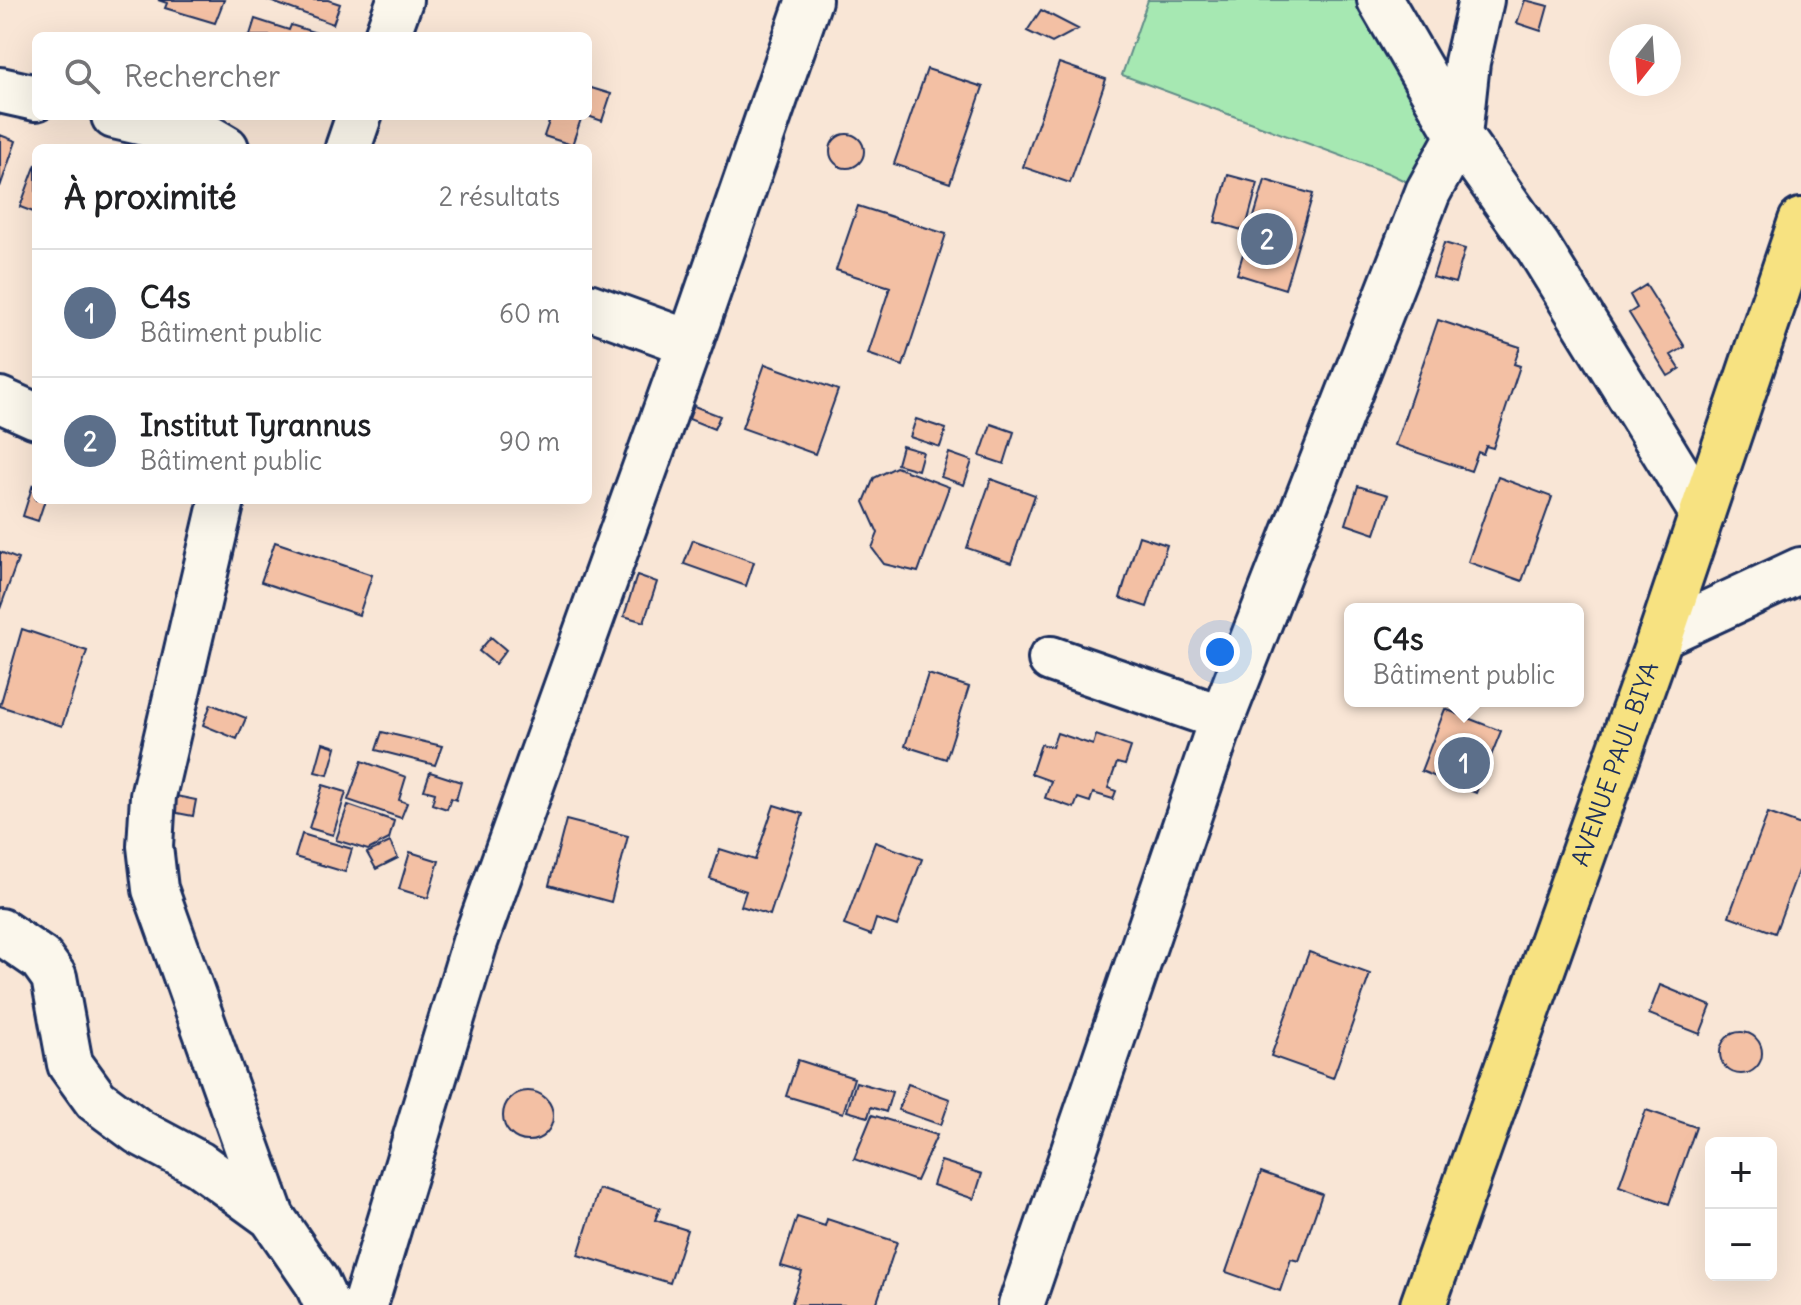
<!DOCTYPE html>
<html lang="fr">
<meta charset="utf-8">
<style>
:root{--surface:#fff;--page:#f2f2f2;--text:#202124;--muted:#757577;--line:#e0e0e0;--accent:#0b8043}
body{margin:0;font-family:Delius,sans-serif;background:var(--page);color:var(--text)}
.controls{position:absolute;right:24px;bottom:24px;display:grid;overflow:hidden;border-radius:12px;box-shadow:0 8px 32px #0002}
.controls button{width:72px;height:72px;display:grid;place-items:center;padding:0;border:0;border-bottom:2px solid var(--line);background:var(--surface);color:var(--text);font:40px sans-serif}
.compass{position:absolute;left:1609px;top:24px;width:72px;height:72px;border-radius:50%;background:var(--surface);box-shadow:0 8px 32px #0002;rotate:197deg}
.you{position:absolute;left:1220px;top:652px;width:28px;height:28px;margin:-20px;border:6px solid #fff;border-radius:50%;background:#1a73e8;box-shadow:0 0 0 12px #1a73e833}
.badge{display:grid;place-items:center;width:52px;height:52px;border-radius:50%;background:var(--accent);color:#fff;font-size:26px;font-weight:700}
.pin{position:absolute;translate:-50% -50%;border:4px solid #fff;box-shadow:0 2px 8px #0006}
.popup{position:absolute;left:1344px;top:603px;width:240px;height:104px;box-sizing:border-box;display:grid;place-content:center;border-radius:12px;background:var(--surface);filter:drop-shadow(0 2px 6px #0005);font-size:26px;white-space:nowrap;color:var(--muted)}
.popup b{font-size:30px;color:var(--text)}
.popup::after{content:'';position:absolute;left:50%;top:100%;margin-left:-16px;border:16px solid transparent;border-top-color:var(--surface)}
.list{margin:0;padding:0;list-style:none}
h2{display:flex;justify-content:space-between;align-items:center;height:104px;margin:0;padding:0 32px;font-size:34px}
h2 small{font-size:26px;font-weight:400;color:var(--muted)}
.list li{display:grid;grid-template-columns:52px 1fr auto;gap:24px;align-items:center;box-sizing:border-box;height:128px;padding:0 32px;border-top:2px solid var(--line)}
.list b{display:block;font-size:30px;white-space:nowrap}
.list p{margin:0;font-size:26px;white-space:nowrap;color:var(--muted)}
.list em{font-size:26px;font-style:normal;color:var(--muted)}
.icon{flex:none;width:44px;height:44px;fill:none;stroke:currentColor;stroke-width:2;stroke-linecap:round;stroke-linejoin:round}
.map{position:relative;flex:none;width:1801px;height:1305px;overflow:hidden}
.search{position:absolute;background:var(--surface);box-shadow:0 8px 32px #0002;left:32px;top:32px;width:560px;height:88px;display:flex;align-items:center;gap:20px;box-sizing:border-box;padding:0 28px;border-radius:12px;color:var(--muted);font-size:30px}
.panel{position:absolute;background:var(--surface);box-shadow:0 8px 32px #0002;left:32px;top:144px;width:560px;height:360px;border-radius:12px}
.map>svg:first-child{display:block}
.green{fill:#a6e8b2;stroke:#608c88;stroke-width:2}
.building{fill:#f3c0a4;stroke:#1b2f5e;stroke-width:2}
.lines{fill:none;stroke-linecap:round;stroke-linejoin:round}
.minor-casing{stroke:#1b2f5e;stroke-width:50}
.major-casing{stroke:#1b2f5e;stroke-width:50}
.minor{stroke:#fbf7ec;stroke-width:44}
.major{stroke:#f7e281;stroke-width:44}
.labels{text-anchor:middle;stroke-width:6;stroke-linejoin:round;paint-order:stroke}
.street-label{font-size:24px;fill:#1b2f5e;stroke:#fbf7ec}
</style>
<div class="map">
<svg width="1801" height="1305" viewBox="0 0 1801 1305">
<rect width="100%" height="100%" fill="#f9e6d6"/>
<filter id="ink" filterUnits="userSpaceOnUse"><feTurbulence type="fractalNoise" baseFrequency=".0125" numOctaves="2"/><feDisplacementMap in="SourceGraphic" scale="16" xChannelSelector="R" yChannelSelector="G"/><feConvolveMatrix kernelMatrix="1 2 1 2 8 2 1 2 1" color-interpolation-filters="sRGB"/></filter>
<g filter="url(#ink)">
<path class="green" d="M1148,0H1380L1459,136L1428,192L1388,173L1122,75Z"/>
<path class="building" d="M158,0H224L215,23L165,8L167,3Z
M267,0H328L340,4L333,24Z
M1525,0L1548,6L1541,31L1517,23Z
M1041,10L1078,29L1052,43L1027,31Z
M255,19L289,30L291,25L326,36H246L250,35Z
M1059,63L1106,79L1070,183L1023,167Z
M927,69L983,87L950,183L894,164Z
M588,87L611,94L602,121L588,116Z
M551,116H582L572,145L544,136Z
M830 151a17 17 0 1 1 34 0a17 17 0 1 1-34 0Z
M0,135L16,141L0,187Z
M36,164V213L20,207Z
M1228,175L1258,183L1245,231L1215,222Z
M1265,180L1313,194L1285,289L1237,274Z
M858,206L946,234L903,366L868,354L890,287L836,270Z
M1444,243L1465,249L1455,283L1433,277Z
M1646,285L1685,347L1671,355L1680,369L1668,376L1629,313L1637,308L1630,295Z
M1438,320L1520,347L1514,364L1520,366L1493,448L1486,446L1483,454L1478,452L1471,471L1395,445Z
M765,364L838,390L815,454L742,428Z
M694,406L720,416L714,429L689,419Z
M916,419L946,429L940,447L910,437Z
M991,424L1014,432L1004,464L980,456Z
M902,446L923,452L918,470L897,464Z
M949,453L972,461L964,485L941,477Z
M896,467L949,487L918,572L884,564L872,548L878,533L864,502L874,478Z
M1498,477L1552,497L1522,581L1468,562Z
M991,479L1035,495L1011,563L967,548Z
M33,484L36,500H45L38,521L23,516Z
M1358,486L1388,495L1375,534L1346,524Z
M1139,536L1167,545L1147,607L1120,598Z
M693,540L754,562L746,586L684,564Z
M275,542L372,575L359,615L261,582Z
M0,552L18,559L0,609Z
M637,575L657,582L644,622L624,616Z
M22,629L87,651L62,726L0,706Z
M491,637L506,650L495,664L479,651Z
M928,674L969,687L946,759L905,746Z
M211,704L246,718L237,739L203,725Z
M1445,709L1501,731L1476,793L1421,771Z
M382,732L442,746L435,765L376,750Z
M1057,733L1093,745L1096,735L1131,747L1125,765L1117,763L1108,788L1116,791L1113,799L1093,793L1090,802L1078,798L1074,808L1045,798L1051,781L1031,774L1041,744L1052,747Z
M323,743L336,747L328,775L315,772Z
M362,761L406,777L399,800L407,803L401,818L348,800Z
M430,772L461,782L456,800L451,798L447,809L432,804L435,793L424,790Z
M323,785L346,792L333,835L309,828Z
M176,796L196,800L193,816L172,812Z
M348,805L394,821L389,839L368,850L336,840Z
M774,805L803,814L770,915L741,906L746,891L710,879L720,849L755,860Z
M1768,813L1801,825V863L1775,933L1729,916Z
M566,820L628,836L611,902L549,885Z
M302,834L352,849L345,872L295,857Z
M390,842L398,858L376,869L367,853Z
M875,842L922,859L897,926L876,919L871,935L844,925Z
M410,852L439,861L428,898L399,889Z
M1309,952L1370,974L1333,1078L1271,1056Z
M1660,985L1711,1006L1700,1034L1649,1014Z
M1720 1053a21 21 0 1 1 42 0a21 21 0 1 1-42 0Z
M798,1060L854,1078L843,1113L786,1096Z
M856,1082L892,1092L886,1112L871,1107L868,1117L847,1111Z
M908,1084L950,1099L941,1125L898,1110Z
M503 1116a25 25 0 1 1 50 0a25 25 0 1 1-50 0Z
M1646,1110L1696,1127L1669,1204L1619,1186Z
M872,1115L937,1135L916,1181L854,1159Z
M941,1161L982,1174L974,1199L933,1185Z
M1261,1172L1322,1194L1299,1261L1291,1259L1280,1291L1226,1272Z
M599,1189L660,1208L655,1220L687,1230L670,1283L578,1255Z
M797,1217L825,1226L827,1219L897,1242L876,1305H791L802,1272L781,1266Z"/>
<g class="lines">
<defs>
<path id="minor" d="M1380,0L1459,136L1538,247L1702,513
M387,36L400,0
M0,90L36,98
M114,116L209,138L226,148
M348,148L359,116
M588,306L690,343
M0,400L36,416
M222,500L153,796L150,846L155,889L272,1217L316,1281L327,1305
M1661,635L1801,570
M1051,659L1222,718
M0,931L41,959L54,977L70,1064L96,1100L139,1132L199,1164L272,1217
M365,1305L475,942L690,343L809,0
M1021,1305L1222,718L1428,192L1459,136L1467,62L1481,0"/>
<g id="major">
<path id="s1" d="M1423,1305L1661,635L1801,221"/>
</g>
</defs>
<use href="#minor" class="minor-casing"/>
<use href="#major" class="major-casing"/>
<use href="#minor" class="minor"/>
<use href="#major" class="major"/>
</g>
</g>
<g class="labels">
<g class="street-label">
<text dy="8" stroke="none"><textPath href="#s1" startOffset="574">AVENUE PAUL BIYA</textPath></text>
</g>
</g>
</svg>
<div class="controls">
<button>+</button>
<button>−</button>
</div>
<svg class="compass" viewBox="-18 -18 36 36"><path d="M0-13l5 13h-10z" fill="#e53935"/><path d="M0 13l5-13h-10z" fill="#757577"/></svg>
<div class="you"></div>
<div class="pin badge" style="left:1464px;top:763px;background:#5c6f8a">1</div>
<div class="popup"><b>C4s</b>Bâtiment public</div>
<div class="pin badge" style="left:1267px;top:239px;background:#5c6f8a">2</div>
<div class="search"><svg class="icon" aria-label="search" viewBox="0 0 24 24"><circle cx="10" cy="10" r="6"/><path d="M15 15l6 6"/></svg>Rechercher</div>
<section class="panel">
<h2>À proximité<small>2 résultats</small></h2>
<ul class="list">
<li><span class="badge" style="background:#5c6f8a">1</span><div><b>C4s</b><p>Bâtiment public</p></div><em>60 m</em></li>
<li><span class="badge" style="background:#5c6f8a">2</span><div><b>Institut Tyrannus</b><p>Bâtiment public</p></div><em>90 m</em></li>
</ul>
</section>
</div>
